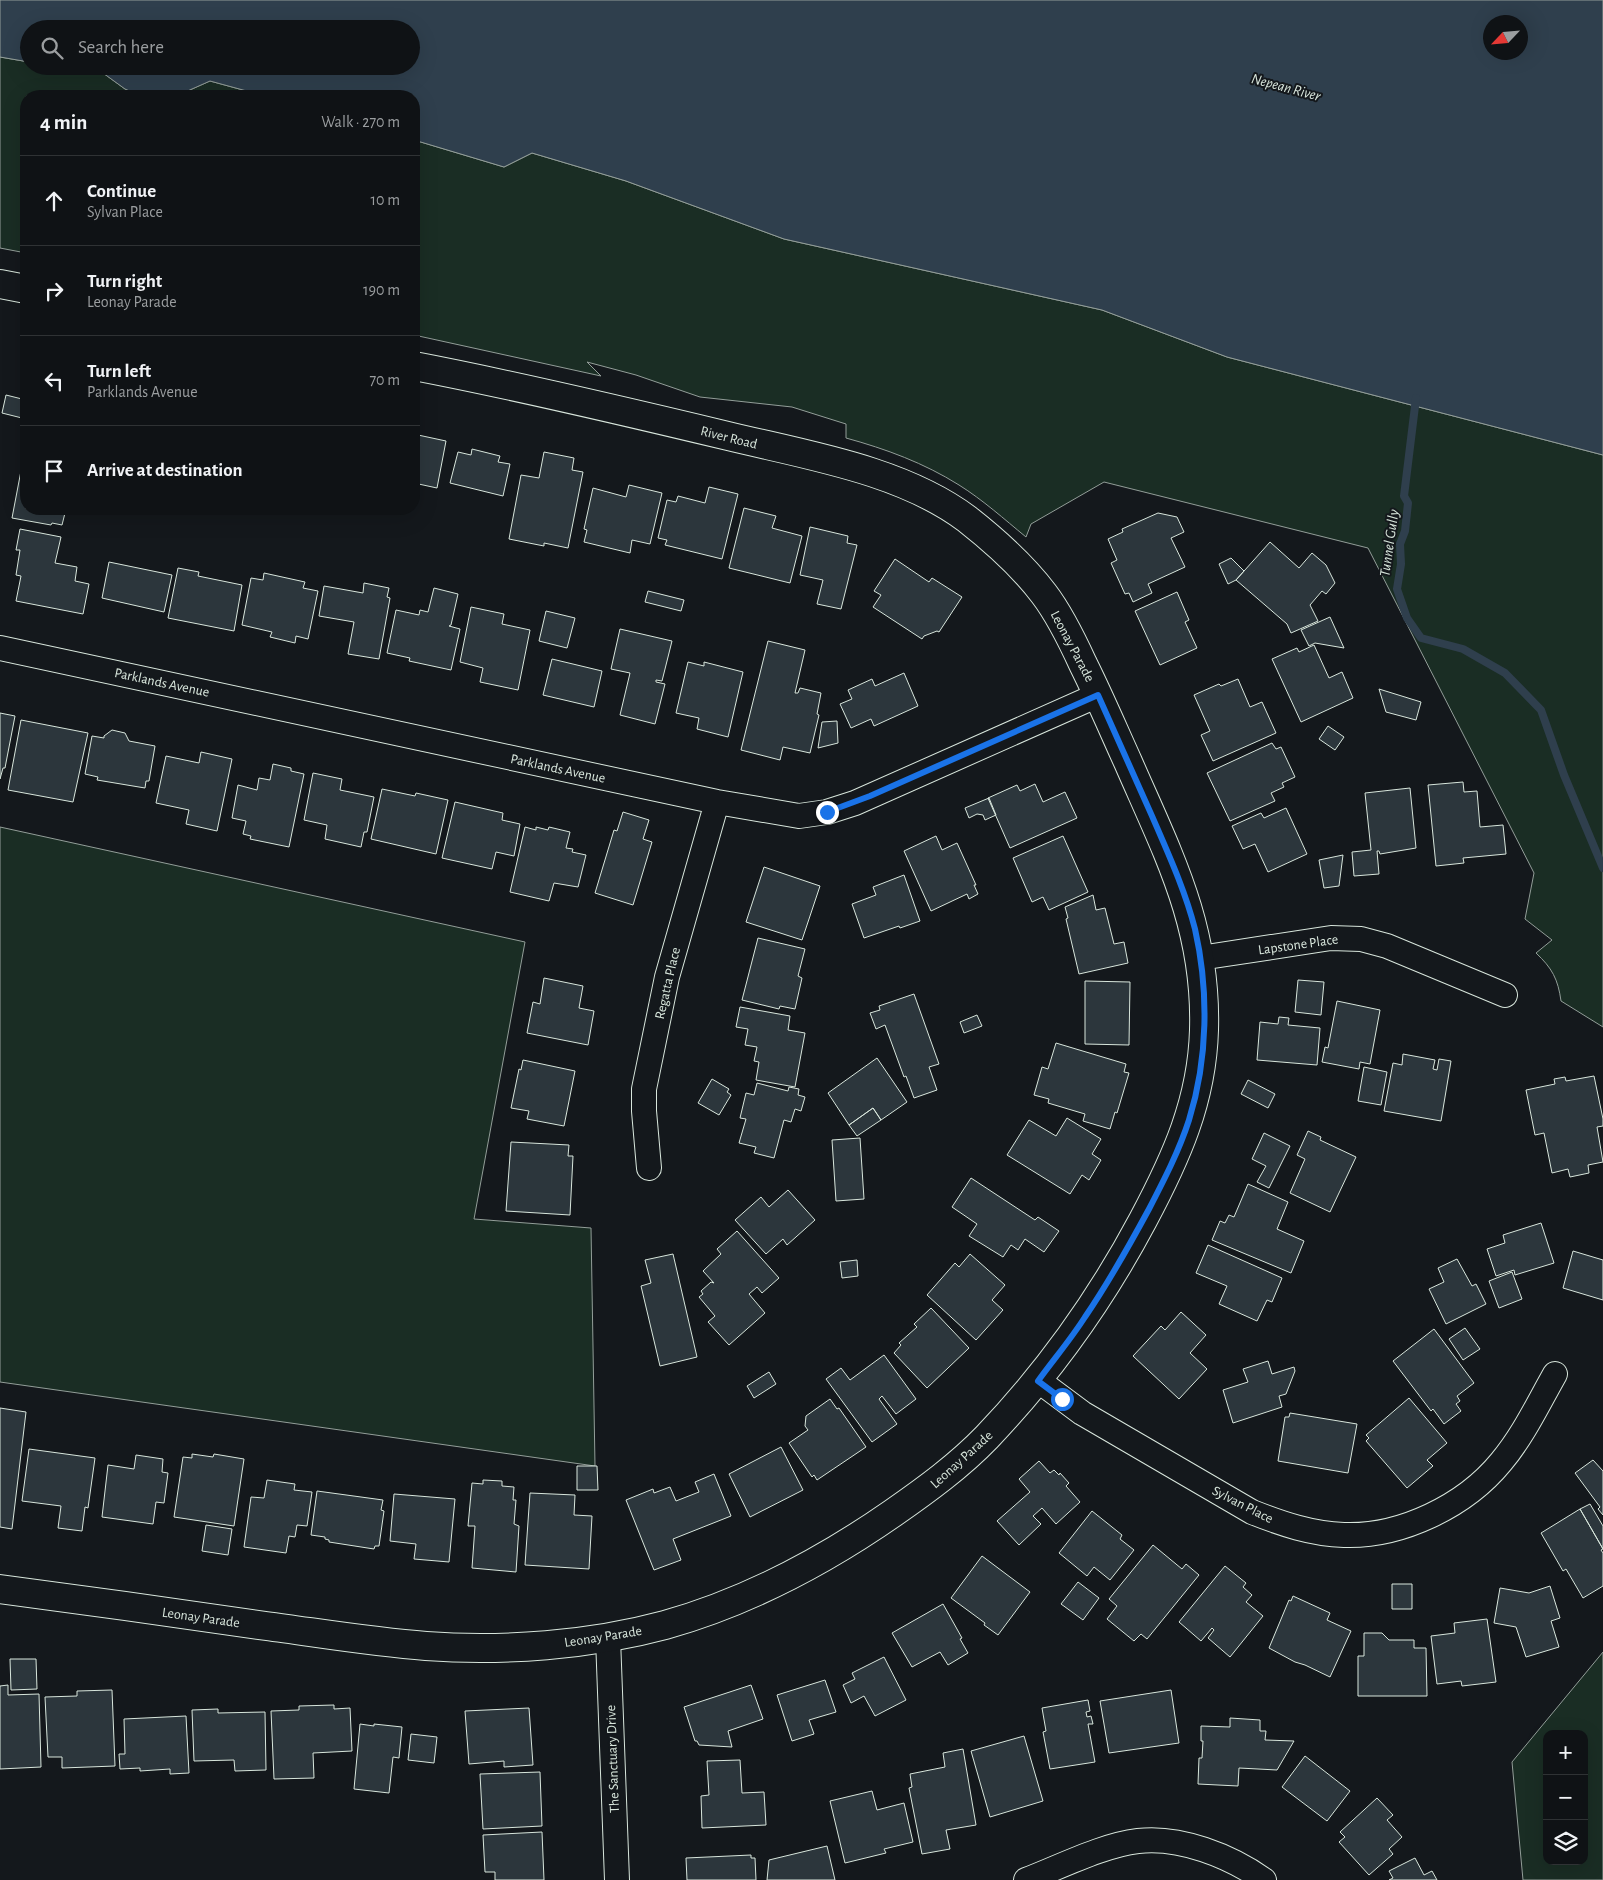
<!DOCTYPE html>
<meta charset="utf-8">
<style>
:root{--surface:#0f1215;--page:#1d2022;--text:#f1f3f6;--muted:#9b9ea0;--line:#2f3234}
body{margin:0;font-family:"Alegreya Sans",sans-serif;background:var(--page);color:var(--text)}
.controls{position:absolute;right:15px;bottom:15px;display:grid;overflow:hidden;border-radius:10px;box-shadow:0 5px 20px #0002}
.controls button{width:45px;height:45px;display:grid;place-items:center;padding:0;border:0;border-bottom:1px solid var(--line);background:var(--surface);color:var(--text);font:25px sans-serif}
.compass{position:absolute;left:1483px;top:15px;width:45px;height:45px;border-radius:50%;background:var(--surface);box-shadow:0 5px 20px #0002;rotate:244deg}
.stop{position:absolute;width:15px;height:15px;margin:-11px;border:4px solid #1a73e8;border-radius:50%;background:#fff}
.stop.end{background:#1a73e8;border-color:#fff;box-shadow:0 1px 5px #0008}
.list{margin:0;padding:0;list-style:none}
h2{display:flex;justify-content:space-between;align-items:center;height:65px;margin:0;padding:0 20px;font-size:21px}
h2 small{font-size:16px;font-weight:400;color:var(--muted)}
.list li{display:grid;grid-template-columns:32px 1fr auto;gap:15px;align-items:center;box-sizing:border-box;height:90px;padding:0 20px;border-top:1px solid var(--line)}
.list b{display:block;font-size:19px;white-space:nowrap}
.list p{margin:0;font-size:16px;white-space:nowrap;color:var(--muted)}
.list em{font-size:16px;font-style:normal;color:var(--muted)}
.icon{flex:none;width:28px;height:28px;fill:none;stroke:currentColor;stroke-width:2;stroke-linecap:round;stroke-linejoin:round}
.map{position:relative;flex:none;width:1603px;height:1880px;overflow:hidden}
.search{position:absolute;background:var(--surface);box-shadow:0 5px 20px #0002;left:20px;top:20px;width:400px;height:55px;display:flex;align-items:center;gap:12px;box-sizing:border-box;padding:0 18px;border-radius:28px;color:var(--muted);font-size:19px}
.panel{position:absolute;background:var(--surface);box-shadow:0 5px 20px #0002;left:20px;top:90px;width:400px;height:425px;border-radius:20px}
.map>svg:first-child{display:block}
.green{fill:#1a2d24;stroke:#939e99;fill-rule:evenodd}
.water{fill:#2f3f4d;stroke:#939e99;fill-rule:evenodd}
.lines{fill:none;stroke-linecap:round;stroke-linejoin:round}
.stream{stroke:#2f3f4d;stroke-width:8}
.building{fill:#2c363c;stroke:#d8e6dc}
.street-casing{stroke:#d8e6dc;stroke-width:26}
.secondary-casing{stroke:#d8e6dc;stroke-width:30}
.street{stroke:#14181c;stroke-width:24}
.secondary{stroke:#14181c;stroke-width:28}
.route{stroke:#1a73e8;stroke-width:6}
.labels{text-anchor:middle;stroke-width:4;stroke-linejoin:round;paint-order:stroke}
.street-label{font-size:14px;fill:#d8e6dc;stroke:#14181c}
.water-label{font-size:15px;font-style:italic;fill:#d8e6dc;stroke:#14181c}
</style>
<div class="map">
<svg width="1603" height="1880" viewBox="0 0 1603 1880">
<rect width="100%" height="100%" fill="#14181c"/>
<path class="green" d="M0,57L29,62V66H57L103,73L125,89L141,96H26V253L0,248Z
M210,81L265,96H161L183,93Z
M414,140L504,167L532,153L626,181L784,239L1102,310L1227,357L1603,455V1027L1561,1001C1558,979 1552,968 1536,953L1552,940L1525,919L1534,873L1368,548L1104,482L1031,524L1026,537C1004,519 983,500 959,485C924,463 886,449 846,438V424L792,407L700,397L636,375L587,362L601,376L414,335Z
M0,827L525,942L474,1219L591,1228L595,1466L0,1382Z
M1603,1652V1880H1523L1512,1762ZM1547,1734H1584V1861H1547Z"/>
<path class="water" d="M0,0H1603V455L1227,357L1102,310L784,239L626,181L532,153L504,167L414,140V96H265L210,81L183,93L161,96H141L125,89L103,73L57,66H411V29H29V62L0,57ZM1490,22H1520V52H1490Z"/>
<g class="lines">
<path class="stream" d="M1416,398L1404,496L1408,503L1405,531L1400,544L1401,564L1397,589L1407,618L1421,638L1463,649L1505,673L1541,710L1564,775L1603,868"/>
</g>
<path class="building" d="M6,395L26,400V419L2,413Z
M418,435L446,441L437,488L414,483V447H415Z
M472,449L500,456L498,462L510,464L503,496L450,483L458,452L471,455Z
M544,452L574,458L572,470L583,472L568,548L544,543V546L509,539L521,475L539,478Z
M24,455L26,456V509H66L62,525L52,523L51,525L12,518Z
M629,485L662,493L650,544L632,540L630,553L584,542L587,530L584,529L593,488L626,497Z
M709,487L738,494L722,559L665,545L667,540L658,538L667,500L676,502L678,496L705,503Z
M744,508L776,516L772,528L802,536L790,583L729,568Z
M1158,513L1177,517L1184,532L1171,538L1185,567L1148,584L1152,593L1133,602L1129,593L1125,594L1111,563L1117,560L1108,539L1123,532L1122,529Z
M810,527L848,536L847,543L857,545L841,609L817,604L823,580L800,575Z
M20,529L61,537L55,563L77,567L75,581L89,584L83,614L16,601L21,576L16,575L20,550H16Z
M1270,542L1299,568L1312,553L1326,565L1335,583L1326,594L1322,591L1310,605L1318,621L1291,633L1287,624L1236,580Z
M1231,558L1244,571L1236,580L1228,584L1219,564Z
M895,559L929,582L932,578L962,597L939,632L937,631L924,636L922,639L873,607L881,595L874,591Z
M109,562L172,575L164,612L102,598Z
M178,568L199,572L198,576L242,585L234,631L168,618Z
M264,573L305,582L303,588L318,591L308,639L296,636L295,643L270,637L272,632L242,625L251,578L263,580Z
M364,583L389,588L387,597L390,598L379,659L348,654L354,622L319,616L324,586L363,593Z
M434,588L458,594L451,625L449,626L460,629L451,670L409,661L410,658L387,653L396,610L419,615L420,610L428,612Z
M648,591L684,600L681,611L645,602Z
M1177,592L1189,620L1185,622L1197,648L1160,665L1135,611Z
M471,607L504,614L502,624L530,630L518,690L480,682L483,668L460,662Z
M546,611L575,618L567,648L539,641Z
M1330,617L1344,648L1315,643L1309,646L1301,630Z
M620,629L672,641L662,681L656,680V682L665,684L655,724L620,715L630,673L611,669Z
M768,641L805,650L795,693H798L800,688L821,693L817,714L819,715L810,753L783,747L780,760L741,750Z
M1314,645L1329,678L1342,672L1353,698L1301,722L1272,659L1297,648L1299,652Z
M552,659L602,671L594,707L543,695Z
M688,662L704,666V662L743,672L728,737L697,729L699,718L676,713Z
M904,673L918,706L874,726L871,719L851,728L840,704L852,699L848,690L872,679L875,686Z
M1238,679L1250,707L1262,702L1276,733L1213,761L1201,735L1210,731L1194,695L1219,684L1221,686Z
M1379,689L1421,702L1416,720L1386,712Z
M0,713L15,716L5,768H3L0,779Z
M21,720L88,733L73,802L8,790Z
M837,721L838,743L818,748L822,722Z
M1328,726L1344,737L1335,750L1319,739Z
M112,730L125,733L129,741L155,746L149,781H146L145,788L97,780L98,777L85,774L92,736L104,738V736Z
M1272,743L1276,749L1281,747L1295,777L1282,783L1284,787L1271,793L1275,801L1230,821L1207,773Z
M201,752L232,759L217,831L186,824L189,810L156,803L166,756L199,763Z
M273,764L291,768V771L304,774L289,847L250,839L251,836L243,834L246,821L232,818L238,785L257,790L259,778L270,780Z
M313,773L342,779L340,790L374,797L367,832H364L361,847L325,839L327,825L304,820Z
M1463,782L1464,792L1477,791L1480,827L1503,825L1506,854L1463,858L1464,863L1436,866L1428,785Z
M1035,784L1043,802L1065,792L1077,818L1010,848L988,798L1017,785L1020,791Z
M1410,788L1416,848L1380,854L1379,851H1377L1379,874L1354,876L1352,852L1371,850L1365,793Z
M382,789L415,796L416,793L448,800L436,854L371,839Z
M989,798L996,815L985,820L983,815L977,814L969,818L965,808Z
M455,802L503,813L502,820L520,824L514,856L496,852L492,869L442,858Z
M1286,808L1307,854L1268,872L1255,844L1243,849L1232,826L1261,813L1264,818Z
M623,812L649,820L643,839L652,842L633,905L595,893L614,830L617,831Z
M525,827L536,830V827L548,830L549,827L570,832L566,848L573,849L572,852L586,855L578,887L554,883L549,901L510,892Z
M936,836L942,850L957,843L976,885H974L978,894L969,899L967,894L931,911L904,851Z
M1063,836L1088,892L1049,910L1043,897L1032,902L1013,858Z
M1343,855L1339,886L1324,888L1319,860Z
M764,867L820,886L802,940L746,922Z
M904,875L920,921L900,928L899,926L864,938L852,904L876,895L873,887Z
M1093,895L1096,910L1105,908L1114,944L1124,942L1128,963L1079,974L1066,919L1068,918L1065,907Z
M758,938L805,949L798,976L802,978L795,1009L780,1006L779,1009L742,1000Z
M544,978L583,986L579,1008L594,1011L588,1045L527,1033L533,1002L540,1004Z
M1298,980L1324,982L1321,1015L1295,1012Z
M1085,981L1130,982L1129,1045L1085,1044Z
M914,994L939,1064L929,1067L937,1090L914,1098L906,1076L904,1077L885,1025L876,1029L870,1013L880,1010L879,1006Z
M1337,1001L1380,1010L1370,1064L1360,1062L1359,1069L1322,1062L1325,1047L1328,1048Z
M740,1007L790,1016L788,1030L805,1033L795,1087L756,1080L759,1062L754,1061L757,1047L745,1045L748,1029L736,1027Z
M977,1015L982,1026L964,1033L960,1022Z
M1279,1017L1289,1018L1288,1025L1320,1028L1317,1065L1257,1060L1260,1022L1278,1024Z
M1056,1043L1126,1064L1124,1072L1129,1073L1117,1113L1115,1112L1110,1129L1083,1121L1085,1114L1048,1103L1049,1099L1034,1095L1042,1067L1048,1069Z
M1403,1054L1435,1060L1433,1069L1437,1070L1439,1059L1451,1061L1441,1121L1384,1111L1393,1063L1402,1065Z
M877,1058L907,1102L881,1120L873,1108L849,1125L828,1093Z
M523,1060L575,1071L564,1126L527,1119L529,1111L511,1108L519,1069L521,1070Z
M1364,1067L1387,1072L1381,1105L1358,1101Z
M1594,1076L1603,1119V1126L1597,1127L1603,1162L1588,1165L1589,1173L1570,1177L1568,1169L1552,1173L1544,1133L1535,1135L1526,1090L1555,1084L1554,1079L1565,1077L1566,1081Z
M712,1079L729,1089L727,1092L731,1095L719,1115L698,1103Z
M1248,1080L1275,1094L1268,1108L1241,1094Z
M757,1083L788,1091L789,1087L799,1089L798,1095L805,1097L801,1111L795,1109L791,1122L784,1120L774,1158L754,1153L756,1147L739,1143L746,1119L740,1118L746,1093L754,1095Z
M873,1108L881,1120L857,1136L849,1125Z
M1067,1118L1101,1139L1092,1154L1101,1160L1089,1180L1082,1175L1070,1194L1007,1155L1029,1120L1056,1136Z
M1308,1131L1321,1137L1320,1140L1356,1157L1330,1212L1290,1193L1305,1159L1297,1155Z
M1264,1133L1290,1146L1269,1188L1257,1182L1266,1166L1252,1159Z
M860,1138L864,1199L836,1201L832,1140Z
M511,1142L569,1145L568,1156H573L570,1215L506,1211Z
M971,1178L1035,1220L1038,1217L1059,1231L1044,1252L1025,1239L1018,1250L1011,1245L1003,1257L969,1236L977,1224L952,1207Z
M1248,1184L1288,1202L1277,1229L1304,1241L1291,1273L1212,1240L1220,1221L1225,1223L1229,1215L1234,1217Z
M788,1190L815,1220L787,1245L783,1239L766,1254L735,1220L761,1197L769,1207Z
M1541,1223L1554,1263L1515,1275L1514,1270L1496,1276L1487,1249L1505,1243L1503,1235Z
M737,1231L779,1278L762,1293L757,1287L749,1294L765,1313L729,1345L708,1322L715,1316L699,1297L703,1294L701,1291L711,1282L714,1283L703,1271L721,1254L717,1249Z
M1208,1245L1282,1278L1272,1302L1267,1300L1257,1321L1219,1304L1227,1286L1196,1273Z
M1573,1251L1603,1260V1300L1563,1288Z
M673,1254L697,1357L660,1366L641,1286L651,1283L645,1260Z
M970,1254L1005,1285L992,1300L1003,1310L976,1340L927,1295L955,1263L959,1267Z
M1457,1259L1472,1286L1476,1284L1486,1304L1446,1324L1429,1289L1444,1282L1438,1268Z
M857,1260L858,1276L842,1278L840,1262Z
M1512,1272L1522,1299L1499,1308L1489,1281Z
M931,1308L969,1348L927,1388L894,1353L901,1345L899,1343L917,1327L914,1324Z
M1181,1312L1206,1335L1190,1353L1207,1369L1179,1399L1133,1356L1161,1326L1165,1330Z
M1465,1328L1480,1349L1463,1360L1449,1339Z
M1434,1329L1474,1383L1457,1396L1460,1401L1456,1404L1461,1411L1444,1424L1433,1409L1431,1411L1393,1361Z
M884,1355L916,1399L896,1414L882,1396L879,1399L897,1424L872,1442L826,1379L841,1368L850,1380Z
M1268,1361L1272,1374L1294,1367L1295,1371L1286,1394L1279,1396L1282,1407L1233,1423L1223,1390L1248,1382L1243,1369Z
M769,1372L776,1384L754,1398L747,1386Z
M1409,1398L1447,1443L1427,1460L1433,1466L1407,1488L1366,1441L1369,1438L1366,1435Z
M830,1399L837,1409L839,1408L866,1447L817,1480L814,1475L812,1477L789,1443L808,1430L805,1426L806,1416Z
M0,1408L26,1412L12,1529L0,1527Z
M1290,1413L1357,1424L1348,1473L1278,1461L1285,1417H1289Z
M781,1447L803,1490L750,1517L729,1474Z
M29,1449L95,1458L88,1508L85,1507L82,1531L58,1528L61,1506L22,1501Z
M192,1454L213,1457L214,1454L244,1459L234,1526L174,1517L183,1457L192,1458Z
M136,1455L163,1459L162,1472L168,1473L164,1503L156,1502L153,1524L102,1517L108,1465L134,1469Z
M1593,1460L1603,1471V1515L1598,1509L1600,1507L1575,1473Z
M1039,1461L1050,1473L1054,1470L1059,1475L1060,1473L1069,1483L1066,1486L1080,1502L1056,1524L1042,1508L1033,1516L1041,1524L1019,1545L997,1521L1030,1492L1019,1479Z
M577,1466H597L598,1490H577Z
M714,1474L731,1516L673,1539L681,1560L654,1570L626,1500L653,1489L654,1493L670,1487L676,1501L699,1492L695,1482Z
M267,1480L295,1484L294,1490L312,1492L307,1526L297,1525L295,1537L289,1536L286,1553L244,1547L251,1497L264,1498Z
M483,1480L502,1481V1486L514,1487L513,1500H516L514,1524L519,1526L516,1572L472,1568L475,1526H468L472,1483L483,1484Z
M317,1491L383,1500L381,1510L384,1511L379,1546H375L374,1549L329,1542V1540L325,1539V1537L311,1535Z
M530,1493L575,1495L574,1515L592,1516L589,1569L525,1565Z
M394,1494L455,1499L449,1562L414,1559L416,1544L390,1541Z
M1590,1504L1603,1526V1549L1580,1509Z
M1580,1509L1603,1549L1601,1550L1603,1553V1586L1583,1598L1566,1569L1563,1571L1541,1533Z
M1092,1511L1122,1535L1120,1539L1134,1550L1110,1580L1094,1567L1087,1576L1059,1553Z
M206,1525L232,1529L228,1555L202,1551Z
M1153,1545L1182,1569L1186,1564L1199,1575L1147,1639L1141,1634L1134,1641L1107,1619L1117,1606L1109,1599Z
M982,1556L1030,1592L998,1635L984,1625L985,1623L951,1598Z
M1225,1566L1246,1583L1243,1587L1252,1595L1246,1602L1263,1616L1230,1657L1208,1638L1214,1630L1212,1628L1201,1641L1179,1622Z
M1078,1582L1099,1598L1083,1620L1061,1604Z
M1392,1584H1412V1609H1392Z
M1550,1586L1560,1618L1551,1621L1559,1647L1526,1657L1516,1627L1494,1623L1500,1588L1529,1593Z
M1293,1596L1330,1613L1327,1620L1351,1631L1330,1677L1305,1665L1295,1662L1269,1648L1289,1600L1291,1601Z
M943,1604L962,1638L960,1639L968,1653L948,1665L940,1652L912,1667L892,1633Z
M1487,1619L1496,1682L1462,1686L1461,1681L1437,1684L1431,1636L1455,1633L1454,1623Z
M1364,1633H1382L1389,1640H1414V1648H1426L1427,1696H1358V1656H1364Z
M884,1657L906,1700L875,1716L864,1696L851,1703L843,1685L855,1679L852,1673Z
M10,1659H36L37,1689L11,1690Z
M825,1680L836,1712L809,1720L814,1734L792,1741L777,1695Z
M8,1685V1695L39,1694L41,1767L0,1769V1686Z
M751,1685L763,1719L728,1731L732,1747L699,1745L697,1741H695L684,1707Z
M112,1690L115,1766L62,1768V1757H48L45,1697L77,1696V1691Z
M1171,1690L1179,1743L1109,1753L1100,1701Z
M1088,1700L1090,1711L1086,1712L1087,1717L1091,1716L1093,1724H1088L1095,1762L1050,1769L1043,1732L1046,1731L1042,1708Z
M334,1705V1709L350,1708L352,1751L313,1753L314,1778L274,1779L271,1711L299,1710V1706Z
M529,1708L533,1765L504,1767V1761L469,1764L465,1711Z
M218,1709V1713L265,1712L266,1770L235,1771L234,1760L194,1761L192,1710Z
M186,1716L189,1773L170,1774V1769L140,1771V1768L120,1769L119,1754H125L124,1719Z
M1230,1718L1260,1720V1731H1266L1265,1740L1294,1741L1277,1770L1239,1768L1238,1786L1198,1784L1199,1758H1202L1203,1741H1201V1726L1230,1727Z
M360,1724L374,1726V1724L402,1727L399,1758L393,1757L389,1793L354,1789Z
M411,1734L437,1737L434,1763L408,1760Z
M1024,1736L1043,1801L990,1817L971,1751Z
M963,1749L976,1825L946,1830L950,1849L922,1854L909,1788L912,1787L910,1774L945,1767L943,1753Z
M1305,1756L1350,1791L1327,1821L1282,1787Z
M740,1760L742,1793L764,1792L766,1825L702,1828L701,1796L709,1795L707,1761Z
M540,1772L542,1826L483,1829L480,1774Z
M872,1791L877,1810L904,1803L913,1842L884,1849L886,1853L845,1863L830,1801Z
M1377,1798L1393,1815L1387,1820L1402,1837L1389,1849L1393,1854L1369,1875L1339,1842L1345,1837L1340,1832Z
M542,1832L544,1880H495V1872H485L483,1835Z
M827,1846L835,1880H767L769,1860Z
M751,1855V1858H755L756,1880H687L686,1858Z
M1415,1858L1424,1875L1432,1871L1437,1880H1389L1393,1878L1389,1871Z"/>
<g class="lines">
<defs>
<path id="street" d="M0,648L717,802L799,816L827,812L855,803L1098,695
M1200,958L1331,938L1361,939L1387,946L1505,995
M649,1168L644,1111V1089L667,977L717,802
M1039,1381L1082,1413L1252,1512C1282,1524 1312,1534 1344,1535C1401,1537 1465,1506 1501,1462C1523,1436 1538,1404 1555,1374
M608,1638L617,1880
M1026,1880C1060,1867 1103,1845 1138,1841C1180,1836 1230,1856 1264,1880"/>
<path id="secondary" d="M0,284L26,289
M0,1589C89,1601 177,1613 266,1626C319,1633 372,1642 426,1646C502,1652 591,1645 665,1625C747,1602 824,1561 893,1513C926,1490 959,1466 987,1437C1049,1372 1101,1299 1143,1220C1176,1158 1202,1101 1204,1030C1207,926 1168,854 1128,762C1113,729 1099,696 1083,664C1072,640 1060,615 1044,594C1023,566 995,541 967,519C902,470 806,455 728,436C624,411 519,386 414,366"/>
</defs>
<use href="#street" class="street-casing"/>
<use href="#secondary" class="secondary-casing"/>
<use href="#street" class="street"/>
<use href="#secondary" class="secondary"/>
</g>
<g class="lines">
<path class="route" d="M827,812L870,796L1098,695C1116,735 1134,776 1152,816C1168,853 1185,890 1195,929C1209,991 1208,1059 1189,1120C1179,1151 1164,1180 1149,1209C1129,1246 1109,1282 1085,1317C1071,1339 1054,1359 1038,1381L1062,1399"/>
</g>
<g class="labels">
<g class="street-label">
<text transform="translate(729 437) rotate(14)" y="5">River Road</text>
<text transform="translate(1073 646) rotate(62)" y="5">Leonay Parade</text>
<text transform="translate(162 682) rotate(12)" y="5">Parklands Avenue</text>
<text transform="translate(558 768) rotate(12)" y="5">Parklands Avenue</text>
<text transform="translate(1298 944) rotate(-8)" y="5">Lapstone Place</text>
<text transform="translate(667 983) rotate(-77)" y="5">Regatta Place</text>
<text transform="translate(961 1459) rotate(-42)" y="5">Leonay Parade</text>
<text transform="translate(1243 1504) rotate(27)" y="5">Sylvan Place</text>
<text transform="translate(201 1617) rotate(8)" y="5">Leonay Parade</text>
<text transform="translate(603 1636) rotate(-9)" y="5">Leonay Parade</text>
<text transform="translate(612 1759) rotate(-92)" y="5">The Sanctuary Drive</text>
</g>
<g class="water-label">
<text transform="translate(1286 87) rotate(15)" y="5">Nepean River</text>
<text transform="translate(1389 543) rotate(-82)" y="5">Tunnel Gully</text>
</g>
</g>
</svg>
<div class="controls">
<button>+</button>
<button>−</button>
<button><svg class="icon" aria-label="layers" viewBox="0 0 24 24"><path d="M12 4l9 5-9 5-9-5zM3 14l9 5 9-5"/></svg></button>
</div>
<svg class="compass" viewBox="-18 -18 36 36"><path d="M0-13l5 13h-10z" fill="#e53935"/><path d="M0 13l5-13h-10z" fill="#9b9ea0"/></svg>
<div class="stop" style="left:1062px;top:1399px"></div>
<div class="stop end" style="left:827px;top:812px"></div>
<div class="search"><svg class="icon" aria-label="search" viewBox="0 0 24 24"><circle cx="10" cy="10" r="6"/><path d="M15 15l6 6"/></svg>Search here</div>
<section class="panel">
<h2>4 min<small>Walk · 270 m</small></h2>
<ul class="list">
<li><svg class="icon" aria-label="ahead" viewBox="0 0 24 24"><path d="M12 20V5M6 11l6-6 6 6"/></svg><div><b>Continue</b><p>Sylvan Place</p></div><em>10 m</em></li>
<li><svg class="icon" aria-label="right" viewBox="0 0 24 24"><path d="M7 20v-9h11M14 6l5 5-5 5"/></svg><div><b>Turn right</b><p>Leonay Parade</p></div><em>190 m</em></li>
<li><svg class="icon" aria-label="left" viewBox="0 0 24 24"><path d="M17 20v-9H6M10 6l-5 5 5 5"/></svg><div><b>Turn left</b><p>Parklands Avenue</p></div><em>70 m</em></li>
<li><svg class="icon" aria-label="arrive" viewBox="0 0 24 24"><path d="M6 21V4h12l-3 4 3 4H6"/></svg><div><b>Arrive at destination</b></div></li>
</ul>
</section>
</div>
